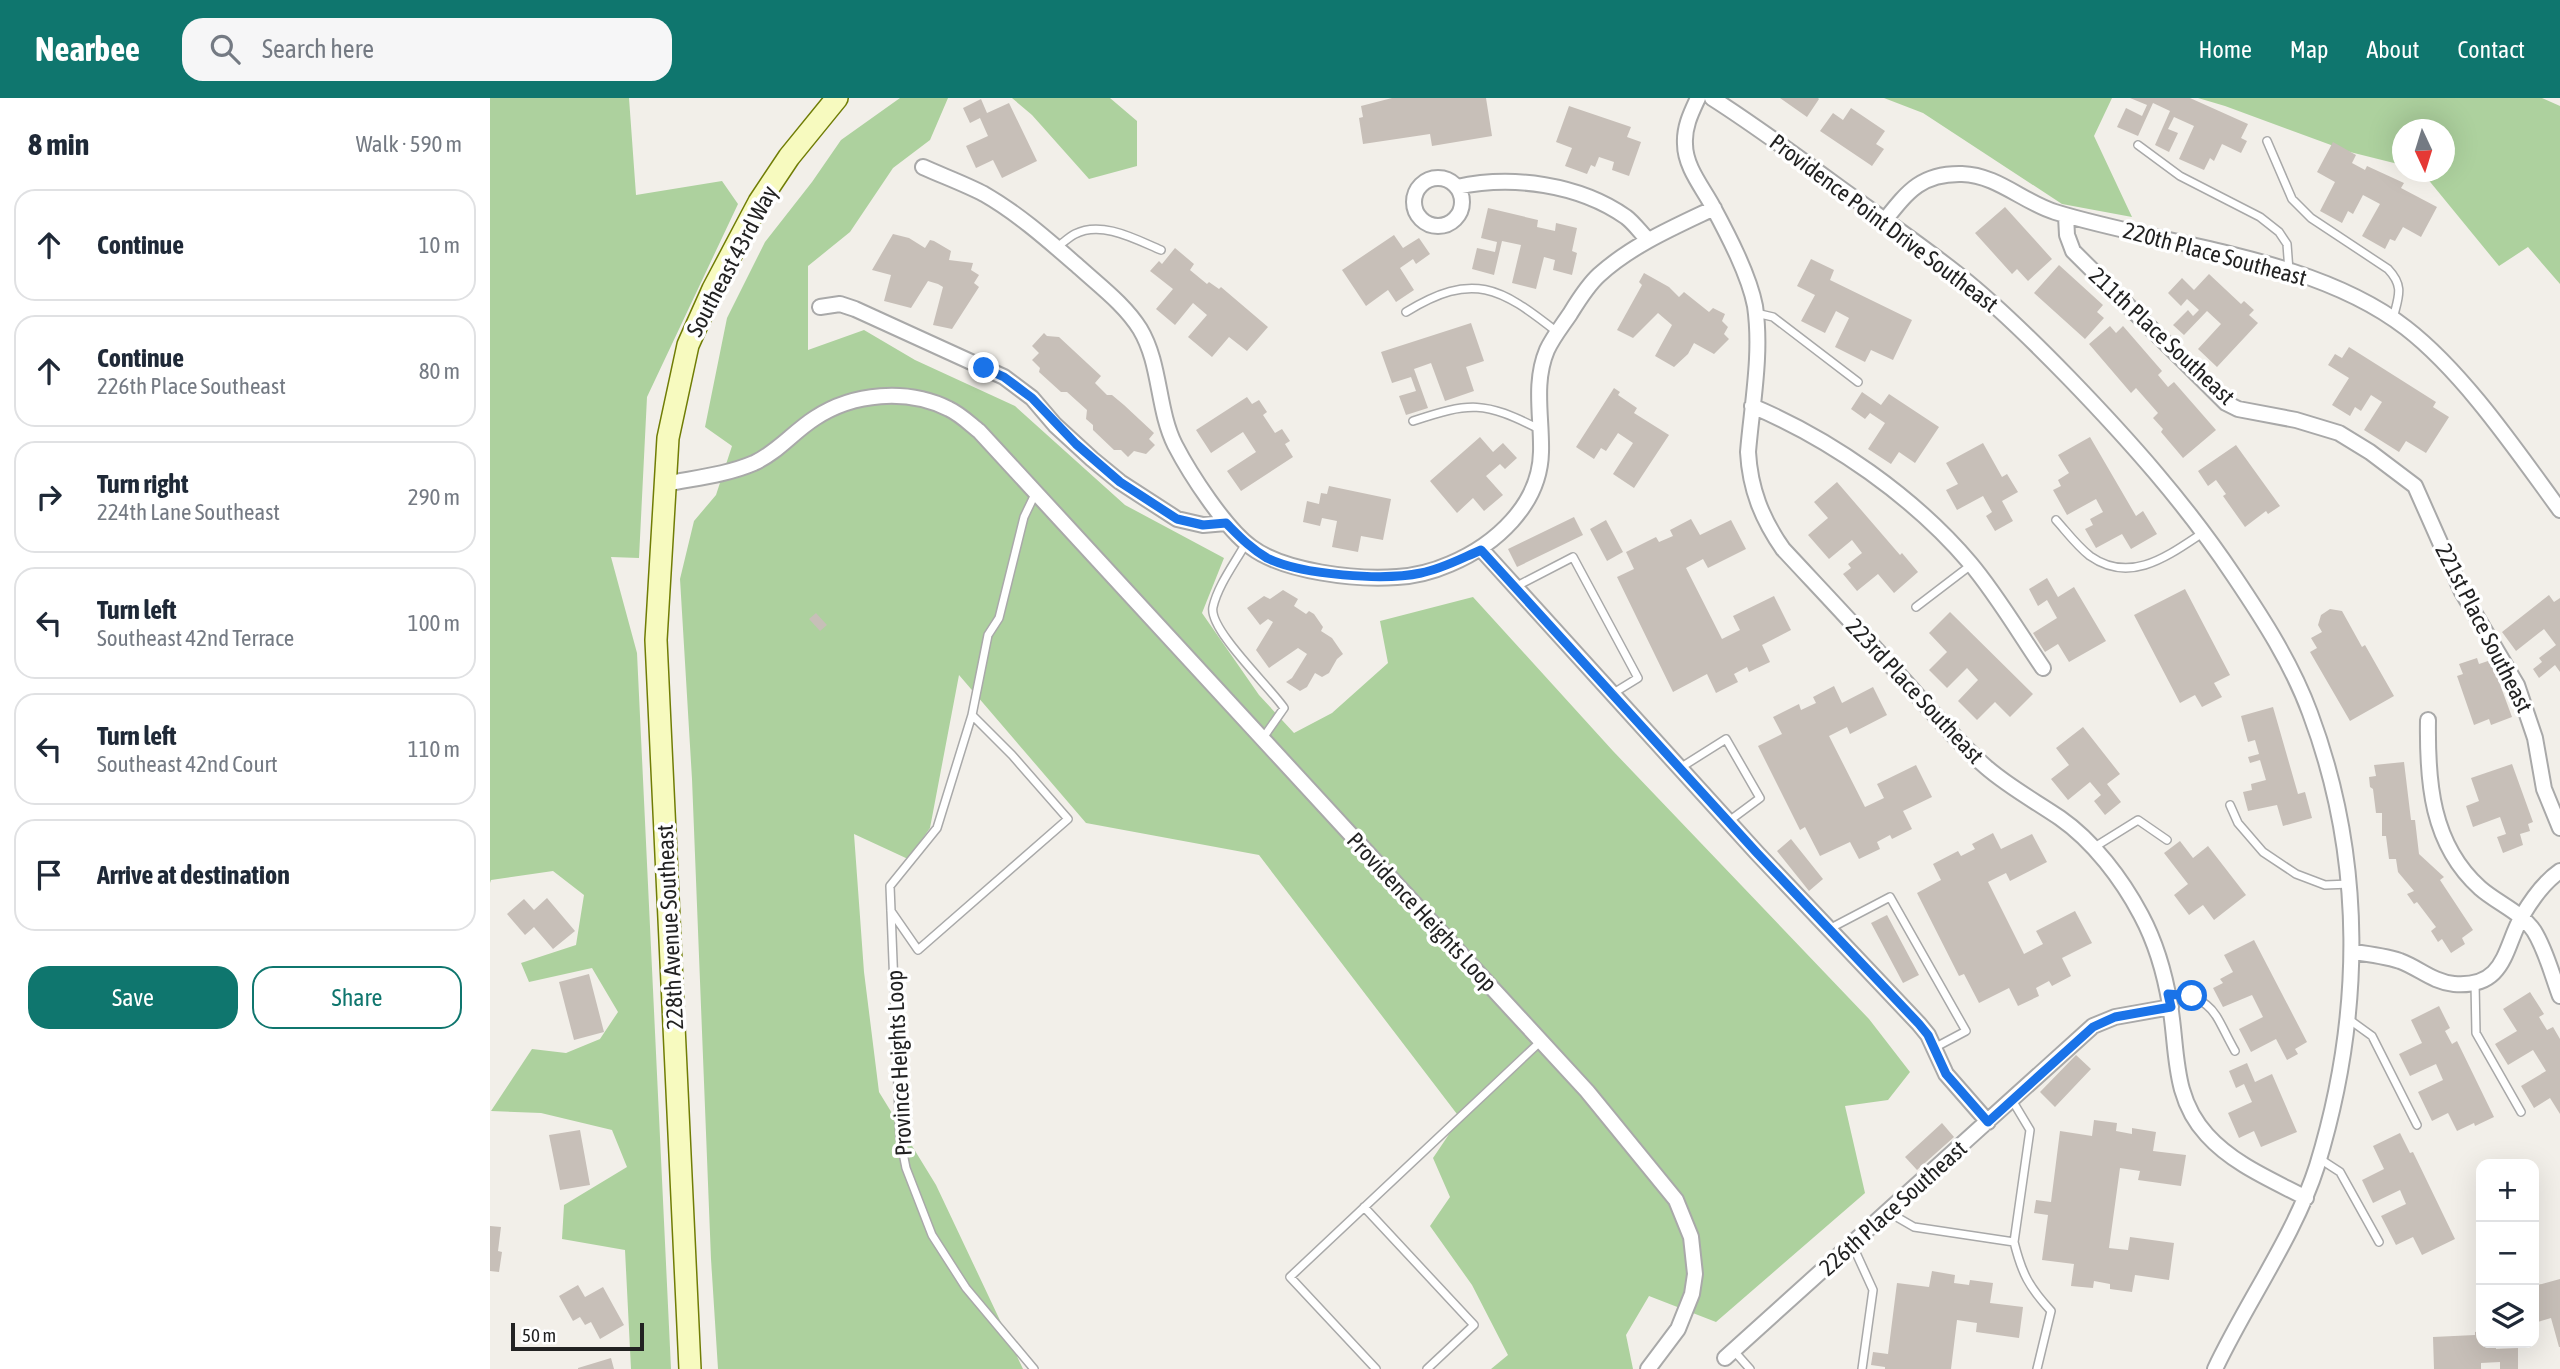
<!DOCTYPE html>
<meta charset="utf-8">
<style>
:root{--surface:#fff;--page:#f6f6f7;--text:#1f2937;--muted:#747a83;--line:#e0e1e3;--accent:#0f766e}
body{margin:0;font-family:"Asap Condensed",sans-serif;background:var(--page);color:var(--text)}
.controls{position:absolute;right:21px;bottom:21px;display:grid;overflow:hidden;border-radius:14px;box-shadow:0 7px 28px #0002}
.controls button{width:63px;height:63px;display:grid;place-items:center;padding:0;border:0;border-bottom:2px solid var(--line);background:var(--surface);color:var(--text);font:35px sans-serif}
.compass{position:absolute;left:1902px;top:21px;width:63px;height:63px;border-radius:50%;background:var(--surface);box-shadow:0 7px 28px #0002;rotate:176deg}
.scale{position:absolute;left:21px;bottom:18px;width:133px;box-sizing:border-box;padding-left:7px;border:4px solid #222;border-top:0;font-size:19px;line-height:24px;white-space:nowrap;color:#222;-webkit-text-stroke:5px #fff;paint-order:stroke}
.stop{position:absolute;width:21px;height:21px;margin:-16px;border:5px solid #1a73e8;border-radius:50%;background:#fff}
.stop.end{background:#1a73e8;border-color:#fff;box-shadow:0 2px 7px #0008}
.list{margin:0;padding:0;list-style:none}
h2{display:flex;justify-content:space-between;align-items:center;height:91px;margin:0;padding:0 28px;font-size:30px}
h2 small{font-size:23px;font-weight:400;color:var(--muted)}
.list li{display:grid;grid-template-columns:46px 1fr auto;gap:21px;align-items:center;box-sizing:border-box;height:112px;margin:0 14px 14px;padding:0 14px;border:2px solid var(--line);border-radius:21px}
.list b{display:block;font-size:26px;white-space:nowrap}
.list p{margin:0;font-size:23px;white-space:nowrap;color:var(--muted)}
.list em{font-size:23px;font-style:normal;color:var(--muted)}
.actions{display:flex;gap:14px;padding:21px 28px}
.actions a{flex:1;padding:16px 0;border:2px solid var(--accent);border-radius:21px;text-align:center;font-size:24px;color:var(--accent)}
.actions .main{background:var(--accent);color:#fff}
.icon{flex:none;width:38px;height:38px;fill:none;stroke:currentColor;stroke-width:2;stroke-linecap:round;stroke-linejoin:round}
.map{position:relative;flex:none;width:2070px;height:1271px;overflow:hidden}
header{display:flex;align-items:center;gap:42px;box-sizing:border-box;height:98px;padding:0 35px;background:var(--accent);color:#fff}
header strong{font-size:33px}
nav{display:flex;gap:38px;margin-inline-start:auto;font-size:24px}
.search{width:490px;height:63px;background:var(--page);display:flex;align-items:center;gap:18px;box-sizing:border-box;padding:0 24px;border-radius:21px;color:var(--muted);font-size:26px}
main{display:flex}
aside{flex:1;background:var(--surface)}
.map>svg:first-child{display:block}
.forest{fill:#add19e}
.building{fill:#c7bfb8}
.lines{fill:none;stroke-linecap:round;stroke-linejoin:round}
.lane-casing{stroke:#a9a9a9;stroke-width:10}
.street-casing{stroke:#a9a9a9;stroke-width:18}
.secondary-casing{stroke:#707d05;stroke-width:24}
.lane{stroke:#fff;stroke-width:7}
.street{stroke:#fff;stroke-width:14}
.secondary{stroke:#f7fabf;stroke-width:21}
.route{stroke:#1a73e8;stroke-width:9}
.labels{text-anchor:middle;stroke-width:7;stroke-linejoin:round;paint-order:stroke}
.street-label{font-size:23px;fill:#222;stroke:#fff}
</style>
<header>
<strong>Nearbee</strong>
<div class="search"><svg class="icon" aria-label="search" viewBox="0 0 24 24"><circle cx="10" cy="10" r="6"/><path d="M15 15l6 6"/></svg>Search here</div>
<nav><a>Home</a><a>Map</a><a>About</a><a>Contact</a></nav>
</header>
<main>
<aside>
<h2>8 min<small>Walk · 590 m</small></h2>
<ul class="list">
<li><svg class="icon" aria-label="ahead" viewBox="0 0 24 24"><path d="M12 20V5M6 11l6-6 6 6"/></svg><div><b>Continue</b></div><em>10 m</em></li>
<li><svg class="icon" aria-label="ahead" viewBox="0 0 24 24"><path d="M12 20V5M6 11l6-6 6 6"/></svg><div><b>Continue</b><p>226th Place Southeast</p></div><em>80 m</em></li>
<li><svg class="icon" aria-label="right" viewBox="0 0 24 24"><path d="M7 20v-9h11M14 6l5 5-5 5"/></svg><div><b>Turn right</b><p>224th Lane Southeast</p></div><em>290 m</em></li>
<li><svg class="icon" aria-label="left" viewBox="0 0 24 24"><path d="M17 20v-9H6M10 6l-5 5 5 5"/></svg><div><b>Turn left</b><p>Southeast 42nd Terrace</p></div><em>100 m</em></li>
<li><svg class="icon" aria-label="left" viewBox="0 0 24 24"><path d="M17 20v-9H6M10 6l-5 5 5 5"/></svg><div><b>Turn left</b><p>Southeast 42nd Court</p></div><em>110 m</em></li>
<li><svg class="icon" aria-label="arrive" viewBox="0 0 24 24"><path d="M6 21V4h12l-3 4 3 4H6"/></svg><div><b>Arrive at destination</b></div></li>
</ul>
<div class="actions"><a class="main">Save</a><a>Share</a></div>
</aside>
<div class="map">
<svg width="2070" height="1271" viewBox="0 0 2070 1271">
<rect width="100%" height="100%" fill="#f2efe9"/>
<path class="forest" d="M0,0H139L146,97L232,83L248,106L157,299L149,460L121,459L147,555L181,1271H141L135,1152L72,1141L74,1107L137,1069L122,1032L51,1015L1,1013L42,951L76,955L110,941L128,914L102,870L39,884L31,865L86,847L94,797L63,773L1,782L0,785Z
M410,0H458L440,42L403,70L360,134L318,168V252L374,232L425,262L525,308L635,407L734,460L712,515L769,597L804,635L842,615L898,565L890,523L983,499L1123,653L1379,921L1420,974L1398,1002L1355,1008L1375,1095L1226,1224L1159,1198L1136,1237L1143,1271H1001L1018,1257L982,1187L940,1128L960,1099L943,1060L970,1020L769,757L596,725L469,577L440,730L418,761L364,736L374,874L389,994L446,1087L533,1271H228L221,1161L202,681L190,481L204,423L226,397L242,348L215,329L237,220L275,144L322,84L351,42Z
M522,0H620L647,23V68L599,81L542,17Z
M1394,0H1622L1604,38L1642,119L1572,106L1433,15Z
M1708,0H2052L2070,8V186L2038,149L2009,168L1932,74H1954V32H1912V67L1860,54L1735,8Z"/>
<path class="building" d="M902,0H996L1002,38L942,48L940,36L873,46L869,20L873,19L871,8Z
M1290,0H1328L1329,1L1317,19Z
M1640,0H1700L1758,26L1751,40L1757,43L1751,55L1732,46L1724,63L1720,60L1714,72L1689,61L1704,28L1684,19L1678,31L1688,35L1679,54L1665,47L1680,13L1663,5L1648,38L1627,29L1636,10L1652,18L1657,7Z
M491,1L497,15L519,5L547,63L512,80L503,62L486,70L476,48L498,38L490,20L480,25L473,10Z
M1079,8L1141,29L1137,39L1151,44L1139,78L1122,72L1124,64L1109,59L1105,69L1101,67L1097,76L1075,68L1082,50L1066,44Z
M1361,10L1395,33L1386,46L1394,51L1382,68L1330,33L1343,15L1353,22Z
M1843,44L1866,57L1862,65L1875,72L1877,68L1914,85L1911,90L1947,109L1931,139L1913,129L1905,143L1900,141L1895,151L1872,138L1890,106L1873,97L1863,116L1858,113L1852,125L1830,113L1845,84L1827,74Z
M1515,109L1562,161L1538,183L1527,171L1522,176L1485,135Z
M998,110L1048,122L1047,129L1065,133L1066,125L1087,130L1082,153L1087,155L1082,177L1063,172L1065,162L1054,159L1046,191L1022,185L1031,147L1012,143L1004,177L982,171L987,150L1005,154L1007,144L991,140Z
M403,136L419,140L435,150L440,142L444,143L461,153L459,162L483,165L481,172L489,177L484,185L489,189L462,231L443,227L453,189L448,186L438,183L421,210L394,203L401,177L382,172Z
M904,137L913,150L929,140L940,156L926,166L923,161L910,170L924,192L906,204L898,192L876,208L852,172Z
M685,150L704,166L700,172L717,186L719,184L729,191L731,189L778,229L757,253L739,239L722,259L698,239L717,217L703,205L685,227L666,211L683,191L660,173L669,163L672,166Z
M1321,161L1344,172L1340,182L1422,222L1403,262L1381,252L1375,264L1345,249L1359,220L1346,213L1335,235L1311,223L1325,197L1307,188Z
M1569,167L1613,207L1607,214L1614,220L1595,241L1544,195Z
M1154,175L1179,189L1189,199L1194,194L1219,214L1223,210L1235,216L1232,223L1238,229L1234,236L1239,241L1224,256L1204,245L1198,256L1184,269L1165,258L1182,227L1168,215L1143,240L1127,232L1152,187L1149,184Z
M1719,176L1751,206L1754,203L1764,212L1759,217L1768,225L1727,269L1708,251L1731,226L1717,213L1694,237L1683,227L1698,212L1703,218L1709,212L1697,201L1691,208L1678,195L1692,180L1704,192Z
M981,225L994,263L976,269L984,293L955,303L941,265L924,271L938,310L916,317L909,298L926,293L921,279L902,285L891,254Z
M1620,228L1626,235L1633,228L1672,273L1668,277L1678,289L1684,284L1726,332L1693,360L1671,334L1673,331L1663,320L1668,315L1646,290L1641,295L1599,246Z
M554,235L557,238L569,239L611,278L605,285L617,297H622L634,307L664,335L659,341L665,347L656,356L644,353L638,359L631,352H624L603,332V327L596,321L597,312L577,294H571L549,274L550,270L542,262L549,255L542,248Z
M1859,249L1946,304L1943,309L1959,319L1936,355L1916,343L1909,354L1874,332L1892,304L1881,297L1871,313L1865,309L1860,318L1842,307L1859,280L1838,267L1845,256L1852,260Z
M1124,290L1130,294L1128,297L1147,310L1144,315L1179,337L1144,390L1123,376L1143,345L1128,335L1116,353L1111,350L1104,361L1086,349Z
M1372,294L1391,307L1399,296L1449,329L1425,365L1409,354L1401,366L1378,351L1395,325L1380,315L1375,321L1361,311Z
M757,299L762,306L769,302L777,314L773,317L785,335L792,331L800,343L795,346L803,359L751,393L737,373L766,354L753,334L721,355L706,332Z
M990,339L1003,354L1013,345L1027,360L1015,371L1010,366L996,378L1013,397L994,413L983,400L967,415L940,383Z
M1600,339L1646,418L1653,413L1667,436L1641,451L1632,436L1606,450L1595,431L1603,427L1600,421L1613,414L1606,401L1577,417L1563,392L1571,388L1568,382L1579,375L1568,357Z
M1493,345L1512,379L1517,376L1528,394L1512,403L1523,423L1505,433L1496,418L1502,414L1493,398L1467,412L1456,392L1468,386L1456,365Z
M1746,347L1790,408L1778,416L1776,413L1755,429L1733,398L1736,396L1726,382L1718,388L1708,373Z
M1347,384L1410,457L1412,455L1428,474L1404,495L1388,476L1367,493L1353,476L1361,470L1358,466L1372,455L1362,442L1339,461L1318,437L1338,420L1324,404Z
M839,388L901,401L893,442L871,438L868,454L842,449L847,423L832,420L830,428L813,424L817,403L829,406L831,395L837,396Z
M1084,419L1093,437L1027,469L1018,451Z
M1201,421L1210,437L1241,422L1256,451L1218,470L1213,461L1196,470L1232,541L1250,532L1243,518L1284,498L1301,532L1272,547L1280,564L1259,574L1257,569L1244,576L1248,584L1226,595L1217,576L1183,594L1127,479L1144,471L1136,454L1166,439L1169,444L1183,438L1180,432Z
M1116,422L1133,454L1117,463L1100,431Z
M1557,480L1568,499L1584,489L1616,543L1579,564L1568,546L1555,554L1543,535L1567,520L1557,502L1548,508L1539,491Z
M1695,491L1740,577L1724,585L1732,599L1712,609L1705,597L1690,605L1644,517Z
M793,492L808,501L804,508L816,516L819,513L824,516L833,529L831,533L842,540L853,556L847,561L839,575L832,579L825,575L817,589L810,593L796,584L802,580L817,556L808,550L779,570L766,552L783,524L778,521L770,527L757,510L774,498L780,501Z
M2059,497L2064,504L2070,500V574L2065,567L2049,580L2043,571L2052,564L2049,560L2066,547L2054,531L2026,553L2012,534Z
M1840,511L1852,513L1872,549L1875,547L1904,598L1860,623L1820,554L1827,550L1821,540L1832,534L1828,527L1831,517Z
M1460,514L1543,596L1520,619L1505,604L1487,622L1468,603L1488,582L1477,570L1457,590L1439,572L1457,554L1439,535Z
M326,515L337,527L330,533L319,521Z
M1987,560L1989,566L2001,562L2022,619L2001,627L1999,621L1984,627L1967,578L1973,576L1969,566Z
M1344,588L1352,605L1383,589L1397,617L1360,636L1357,629L1339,638L1375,709L1394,700L1387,686L1426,667L1442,699L1413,713L1422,731L1402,741L1400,737L1387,744L1390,751L1369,761L1360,744L1330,758L1315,729L1310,732L1268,648L1292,636L1283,619L1309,606L1311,612L1326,605L1323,599Z
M1783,609L1808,696L1815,694L1822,720L1793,728L1787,707L1758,713L1753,694L1762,692L1761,686L1776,682L1770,662L1760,665L1758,659L1769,656L1765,642L1758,644L1751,618Z
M1593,629L1630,676L1617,686L1631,704L1615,717L1604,703L1611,697L1600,684L1578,702L1561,681L1579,667L1566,650Z
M1914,664L1921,722H1925L1929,756L1954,779L1950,782L1983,832L1972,840L1975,846L1961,855L1952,841L1948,844L1941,833L1946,829L1927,804L1924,806L1917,796L1924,793L1908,774L1906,761H1899L1896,738H1892V715H1886L1883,691L1880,689L1879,679L1886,678L1884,667Z
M2022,666L2043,724L2038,726L2040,733L2030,736L2033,747L2013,755L2007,739L2016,736L2010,719L1983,729L1976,708L1989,703L1981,680Z
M1503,735L1511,751L1542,736L1557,764L1520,783L1516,775L1498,784L1534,856L1553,846L1546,833L1585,813L1602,845L1572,860L1581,878L1562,888L1559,883L1546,890L1549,898L1528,908L1519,890L1489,905L1474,876L1469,878L1427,795L1451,782L1443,766L1468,753L1471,758L1485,751L1482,746Z
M1301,741L1333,781L1319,793L1287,753Z
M1690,743L1703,760L1718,748L1756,797L1724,822L1713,807L1699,817L1684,797L1698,786L1674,755Z
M57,800L85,833L63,851L44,829L35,837L17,816L34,801L44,812Z
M1397,817L1429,877L1413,885L1381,825Z
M1764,842L1817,944L1805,951L1808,956L1797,962L1786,941L1761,954L1749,931L1773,919L1762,897L1733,909L1723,890L1733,885L1730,881L1743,874L1734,857Z
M99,876L114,934L84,942L69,884Z
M2040,894L2054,916L2049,919L2057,932L2063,929L2070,941V1016L2060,1000L2044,1010L2031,988L2056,973L2043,952L2018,967L2005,946L2027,933L2013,911Z
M1949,908L1960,930L1955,933L1962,946L1967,943L2004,1019L1985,1028L1984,1025L1967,1033L1958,1015L1942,1023L1928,994L1953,982L1946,966L1920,978L1909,956L1932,945L1921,922Z
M1586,957L1601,971L1565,1009L1550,994Z
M1757,965L1765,984L1782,976L1807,1034L1771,1049L1764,1033L1749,1040L1738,1015L1762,1004L1754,986L1746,990L1739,973Z
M1604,1022L1627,1025L1626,1033L1642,1036V1030L1666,1034L1663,1053L1696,1057L1691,1088L1648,1082L1650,1073L1630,1070L1619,1150L1638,1152L1640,1139L1684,1145L1679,1182L1645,1177L1642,1194L1620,1191V1186L1604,1183L1603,1190L1581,1188L1584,1166L1552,1162L1558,1117L1544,1115L1546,1102L1561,1104L1570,1033L1602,1038Z
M1452,1025L1464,1039L1427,1072L1415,1059Z
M90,1032L100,1087L70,1092L59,1037Z
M1910,1035L1920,1055L1923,1054L1965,1141L1932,1157L1923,1139L1906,1147L1891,1118L1916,1106L1910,1092L1883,1105L1872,1082L1894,1071L1883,1048Z
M0,1128L11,1129L8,1153L12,1154L9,1174L0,1173Z
M1442,1173L1465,1177L1464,1185L1479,1187L1480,1182L1503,1185L1500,1205L1533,1209L1529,1240L1486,1234L1487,1225L1467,1222L1461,1271H1395V1269L1381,1267L1383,1254L1398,1256L1407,1185L1439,1189Z
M2070,1181V1249H2069L2061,1220L2044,1225V1188Z
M88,1187L95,1199L113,1189L134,1227L110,1241L101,1224L95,1227L90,1219L83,1223L69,1198Z
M1991,1233V1245H2006V1251L2028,1250V1271H2010V1264L1991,1265V1271H1944L1943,1239L1985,1237V1234Z
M121,1260L124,1271H88V1270Z"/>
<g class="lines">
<defs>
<path id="lane" d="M1777,43L1802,101L1821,120L1898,171C1915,189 1908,199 1903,221
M1648,47L1690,78L1770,119L1789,134L1797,146L1799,173
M567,149C573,145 579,139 585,136C612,122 647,142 671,152
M916,214C983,173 1010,189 1067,234
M1266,215L1283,219L1368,284
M923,323C980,304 994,303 1049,331
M1566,422C1576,433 1587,448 1600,458C1641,487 1679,457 1714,434
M756,445C745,465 728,487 723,509C718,531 780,589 794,610L773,640
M1025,489L1083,459L1148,580L1122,596
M1426,509L1481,467
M482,617L498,537L509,520L534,419L546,394
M1190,670L1236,641L1270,700L1239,723
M1740,707L1748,725L1773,754L1806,776L1835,787L1860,786
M1603,750L1648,722L1677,742
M401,813L428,852L578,721L522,657L482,617L447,730L400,788L402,838L410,1040L416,1070L442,1137L476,1190L544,1271
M1339,831L1400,799L1476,933L1444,950
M1985,885L1986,935L2031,1014
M1678,896C1726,900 1723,914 1745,953
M1857,920L1882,938L1927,1027
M1830,1061L1850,1074L1889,1144
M874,1109L984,1227L937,1271
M1398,1114L1424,1129L1524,1144L1540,1032L1522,1002
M1524,1144C1532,1176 1539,1189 1561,1213L1547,1271
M1362,1146L1383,1192L1372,1271
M1244,1253L1260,1271
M886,1271L800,1179L1051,943"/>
<path id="street" d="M1208,0C1201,15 1194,29 1195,46C1195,69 1213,90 1223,109C1238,137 1259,177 1265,208C1272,256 1262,306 1258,354C1260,391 1272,421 1293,451C1333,494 1373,536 1412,580C1439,610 1465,642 1496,669C1519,689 1545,703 1570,720C1603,743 1632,781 1651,817C1666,845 1675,877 1680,907C1688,954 1682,999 1717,1037C1743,1066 1782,1082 1816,1100
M1222,0C1266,28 1308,59 1350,90C1390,119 1431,147 1470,178C1509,209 1544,244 1579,280C1639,342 1696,406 1744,478C1773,521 1802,566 1820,615C1875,762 1873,918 1827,1068C1805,1137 1756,1205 1725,1271
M433,69C453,78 475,86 494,96C529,116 560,144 590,170C611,189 635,207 650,231C671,266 667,311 685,347C700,376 735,430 761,449C794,474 866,482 907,479C925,478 944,473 960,466C1005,447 1050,407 1051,354C1052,320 1043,285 1057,252C1063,239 1072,228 1080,216C1088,203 1097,188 1109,177C1142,147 1184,129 1224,110
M924 104a24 24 0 1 1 48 0a24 24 0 1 1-48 0Z
M967,89C1022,77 1089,86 1136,119C1144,125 1151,135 1158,142
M1576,118L1577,137L1583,153L1736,305L1748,311L1806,322L1849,335L1880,354L1925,388L1972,494L2027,587L2045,640L2054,691L2070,730
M1395,122C1418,93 1432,75 1472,76C1507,77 1533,104 1565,114C1675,148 1823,158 1916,230C1974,275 2026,352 2070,412
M330,209L350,206L365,211L514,279L542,300L565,327L602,361L630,384L687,421L713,427L736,425
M1262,308C1341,341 1424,399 1480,465C1507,497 1529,535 1553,570
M175,386C204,380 236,377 264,365C288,354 303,334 325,320C363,295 417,290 459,311C470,316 480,326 489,333L1097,993L1186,1102L1201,1139L1205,1176L1202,1196L1188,1231L1158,1271
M991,451L1267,755L1429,926L1438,937L1456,976L1498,1024
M1938,622C1937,683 1941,746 1990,790C2007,805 2031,814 2044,833C2056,852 2062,877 2070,898
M1863,854C1879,856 1895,858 1910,863C1929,870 1943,884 1964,886C2016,890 2014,850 2032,818C2042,801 2054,784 2070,773
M1235,1260L1603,928L1625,919L1681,909"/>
<path id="secondary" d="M200,1271L166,542L178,340L198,247L223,191L269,104L299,59L347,0"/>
</defs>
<use href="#lane" class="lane-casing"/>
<use href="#street" class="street-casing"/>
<use href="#secondary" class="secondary-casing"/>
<use href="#lane" class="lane"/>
<use href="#street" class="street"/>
<use href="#secondary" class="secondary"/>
</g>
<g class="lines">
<path class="route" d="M494,270L514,279L542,300L586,346L630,384L687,421L713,427L736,425C749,438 761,451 777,460C811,477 894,483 931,475C952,471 972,460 991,452L1267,755L1429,926L1438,937L1456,976L1498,1024L1603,929L1625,919L1681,909L1678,896L1702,898"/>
</g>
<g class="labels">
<g class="street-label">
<text transform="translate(1394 125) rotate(37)" y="8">Providence Point Drive Southeast</text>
<text transform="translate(1725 156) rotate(15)" y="8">220th Place Southeast</text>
<text transform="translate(242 163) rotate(-62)" y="8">Southeast 43rd Way</text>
<text transform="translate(1672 238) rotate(43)" y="8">211th Place Southeast</text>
<text transform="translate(1994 530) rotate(63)" y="8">221st Place Southeast</text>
<text transform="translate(1425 593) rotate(47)" y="8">223rd Place Southeast</text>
<text transform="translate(932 814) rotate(47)" y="8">Providence Heights Loop</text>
<text transform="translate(180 829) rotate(-93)" y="8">228th Avenue Southeast</text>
<text transform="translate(409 965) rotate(-93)" y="8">Province Heights Loop</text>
<text transform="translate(1403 1110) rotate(-42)" y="8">226th Place Southeast</text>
</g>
</g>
</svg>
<div class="controls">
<button>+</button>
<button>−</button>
<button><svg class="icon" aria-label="layers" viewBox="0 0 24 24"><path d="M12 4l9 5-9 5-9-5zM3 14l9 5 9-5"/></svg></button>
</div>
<svg class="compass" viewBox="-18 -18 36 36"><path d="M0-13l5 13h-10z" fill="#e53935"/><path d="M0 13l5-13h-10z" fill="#747a83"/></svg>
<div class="scale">50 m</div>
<div class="stop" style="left:1702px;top:898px"></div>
<div class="stop end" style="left:494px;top:270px"></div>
</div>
</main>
